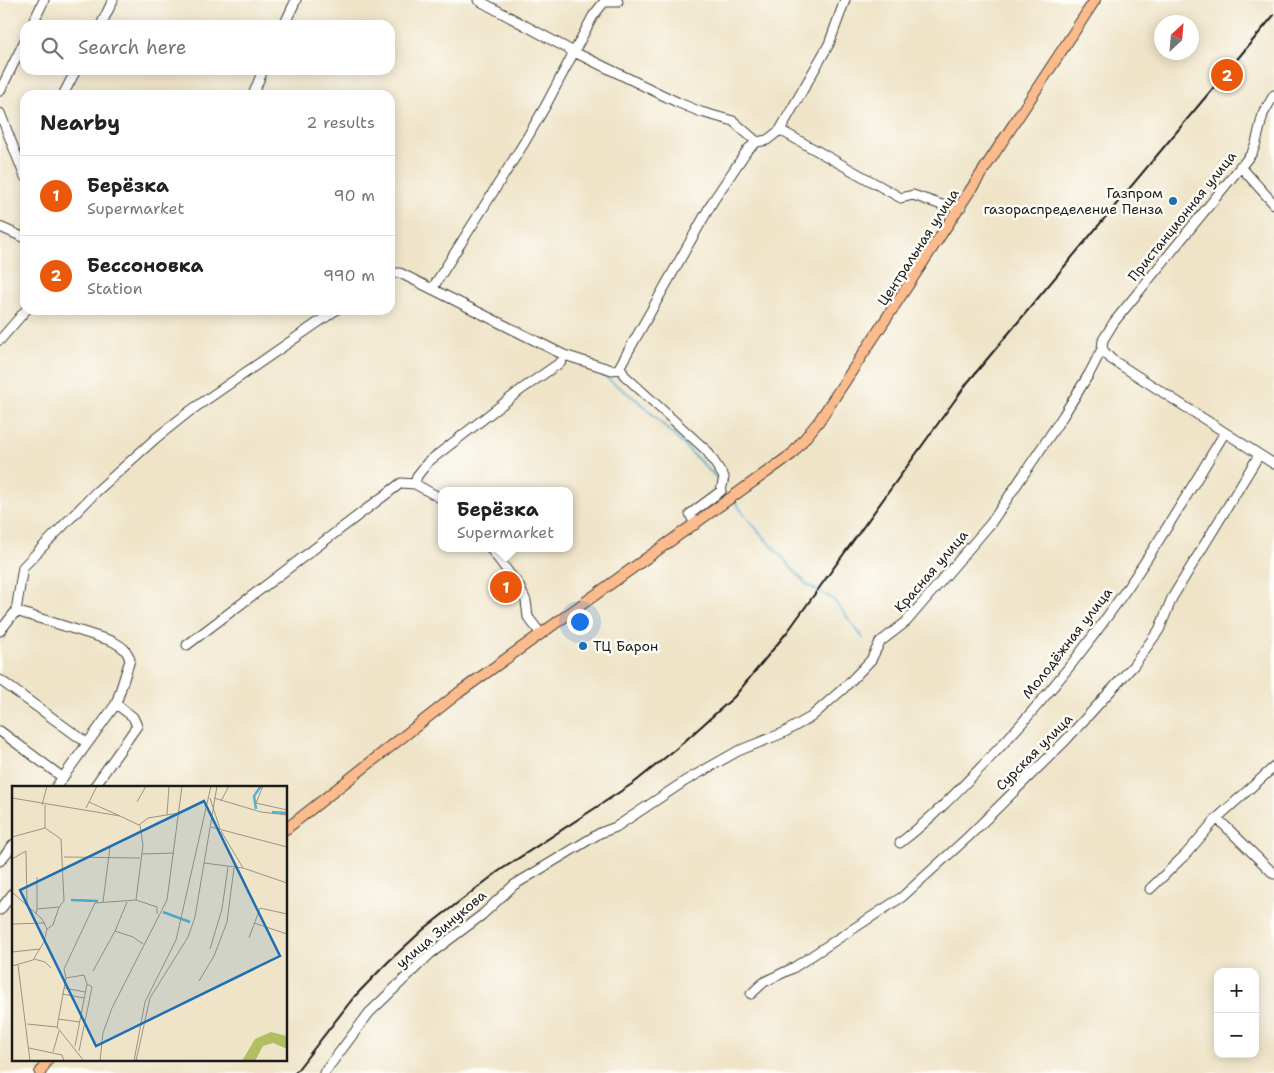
<!DOCTYPE html>
<meta charset="utf-8">
<style>
:root{--surface:#fff;--page:#f2f2f2;--text:#222;--muted:#767676;--line:#e0e0e0;--accent:#ea580c}
body{margin:0;font-family:"Shantell Sans",sans-serif;background:var(--page);color:var(--text)}
.controls{position:absolute;right:15px;bottom:15px;display:grid;overflow:hidden;border-radius:10px;box-shadow:0 2px 12px #0003}
.controls button{width:45px;height:45px;display:grid;place-items:center;padding:0;border:0;border-bottom:1px solid var(--line);background:var(--surface);color:var(--text);font:25px sans-serif}
.compass{position:absolute;left:1154px;top:15px;width:45px;height:45px;border-radius:50%;background:var(--surface);box-shadow:0 2px 12px #0003;rotate:26deg}
.you{position:absolute;left:579px;top:621px;width:18px;height:18px;margin:-12px;border:4px solid #fff;border-radius:50%;background:#1a73e8;box-shadow:0 0 0 8px #1a73e833}
.badge{display:grid;place-items:center;width:32px;height:32px;border-radius:50%;background:var(--accent);color:#fff;font-size:16px;font-weight:700}
.pin{position:absolute;translate:-50% -50%;border:2px solid #fff;box-shadow:0 1px 5px #0006}
.popup{position:absolute;left:438px;top:487px;width:135px;height:65px;box-sizing:border-box;display:grid;place-content:center;border-radius:10px;background:var(--surface);filter:drop-shadow(0 1px 4px #0005);font-size:16px;white-space:nowrap;color:var(--muted)}
.popup b{font-size:19px;color:var(--text)}
.popup::after{content:'';position:absolute;left:50%;top:100%;margin-left:-10px;border:10px solid transparent;border-top-color:var(--surface)}
.list{margin:0;padding:0;list-style:none}
h2{display:flex;justify-content:space-between;align-items:center;height:65px;margin:0;padding:0 20px;font-size:21px}
h2 small{font-size:16px;font-weight:400;color:var(--muted)}
.list li{display:grid;grid-template-columns:32px 1fr auto;gap:15px;align-items:center;box-sizing:border-box;height:80px;padding:0 20px;border-top:1px solid var(--line)}
.list b{display:block;font-size:19px;white-space:nowrap}
.list p{margin:0;font-size:16px;white-space:nowrap;color:var(--muted)}
.list em{font-size:16px;font-style:normal;color:var(--muted)}
.icon{flex:none;width:28px;height:28px;fill:none;stroke:currentColor;stroke-width:2;stroke-linecap:round;stroke-linejoin:round}
.map{position:relative;flex:none;width:1274px;height:1073px;overflow:hidden}
.search{position:absolute;background:var(--surface);box-shadow:0 2px 12px #0003;left:20px;top:20px;width:375px;height:55px;display:flex;align-items:center;gap:12px;box-sizing:border-box;padding:0 18px;border-radius:15px;color:var(--muted);font-size:19px}
.panel{position:absolute;background:var(--surface);box-shadow:0 2px 12px #0003;left:20px;top:90px;width:375px;height:225px;border-radius:15px}
.map>svg:first-child{display:block}
.lines{fill:none;stroke-linecap:round;stroke-linejoin:round}
.stream{stroke:#56b0d4;stroke-width:2}
.minor-casing{stroke:#3c3a36;stroke-width:11}
.major-casing{stroke:#3c3a36;stroke-width:12}
.minor{stroke:#fff;stroke-width:9}
.major{stroke:#fbbb8c;stroke-width:10}
.rail{stroke:#1c1c1c;stroke-width:2}
.poi-dot{fill:#1f6fb2;stroke:#fdfcf7;stroke-width:2}
.labels{text-anchor:middle;stroke-width:5;stroke-linejoin:round;paint-order:stroke}
.poi-label{font-size:14px;fill:#1c1c1c;stroke:#fdfcf7;text-anchor:end}
.street-label{font-size:14px;fill:#1c1c1c;stroke:#fdfcf7}
.inset-river{fill:none;stroke:#56b0d4;stroke-width:2.5}
.inset-road{fill:none;stroke:#9b9483;stroke-width:1}
.view{fill:#1f6fb2;fill-opacity:0.15;stroke:#1f6fb2;stroke-width:2.5}
.inset-edge{fill:none;stroke:#1c1c1c;stroke-width:2.5}
</style>
<div class="map">
<svg width="1274" height="1073" viewBox="0 0 1274 1073">
<rect width="100%" height="100%" fill="#fdfcf7"/>
<filter id="ink" filterUnits="userSpaceOnUse"><feTurbulence type="fractalNoise" baseFrequency=".02" numOctaves="2"/><feDisplacementMap in="SourceGraphic" scale="10" xChannelSelector="R" yChannelSelector="G"/><feConvolveMatrix kernelMatrix="1 2 1 2 8 2 1 2 1" color-interpolation-filters="sRGB"/></filter>
<filter id="wash" filterUnits="userSpaceOnUse"><feTurbulence type="fractalNoise" baseFrequency=".0096" numOctaves="4" result="noise"/><feDisplacementMap in="SourceGraphic" scale="20" xChannelSelector="R" yChannelSelector="G"/><feGaussianBlur stdDeviation="1.12" result="paint"/><feColorMatrix in="noise" values="0 0 0 0 0 0 0 0 0 0 0 0 0 0 0 0 0 1.4 0 .05"/><feComposite in="paint" operator="in"/></filter>
<g filter="url(#wash)">
<rect width="100%" height="100%" fill="#efe4c8"/>
<g class="lines">
<path class="stream" d="M390,263L406,271
M594,369L641,403L719,480
M734,500L746,517L807,585L833,599L863,638"/>
</g>
</g>
<g filter="url(#ink)">
<g class="lines">
<defs>
<path id="minor" d="M478,0L574,52L679,103L701,112L733,121L757,142
M32,25L44,0
M101,25L113,0
M284,25L296,0
M0,91L25,40
M63,95L76,70
M253,95L263,70
M0,113L25,177
M780,130L901,198L913,195L942,205L961,207
M1240,166L1274,204
M0,227L25,238
M390,273H400L564,355L612,370L620,369
M432,289L524,143L546,105L593,16L604,2H618
M0,340L26,310
M1102,349L1111,359L1274,464
M442,499L415,484L417,476L428,462L522,389L561,362L564,355
M695,525L690,514L721,491L724,477L707,451L624,375L620,366L713,201L748,149L757,142L767,140L780,130L829,44L845,0
M490,548L519,586L526,601L528,617L541,634
M16,611L112,641C121,646 127,649 130,660L116,704L56,787
M0,631L16,611L23,567L96,492L156,438L190,411L336,310
M187,645L401,483L415,484
M0,680L87,743
M0,731L62,777
M94,787L137,726L133,717L116,704
M1217,818L1274,874
M900,843C931,819 957,792 985,763C1037,709 1086,649 1128,587C1162,538 1193,485 1224,434
M0,861L14,844
M1150,889L1186,854L1217,818L1274,767
M0,910L14,892
M751,994L764,982L793,968L902,897L968,837L1066,740L1133,666L1159,630L1172,598L1259,455
M324,1073L369,1013L430,954L482,915L514,885L600,833L616,827L685,781L738,751L783,733L811,717L844,688L871,660L880,642L906,622L991,523L1063,416L1089,374L1102,349L1103,340L1114,322L1252,153L1256,143L1263,114L1274,95"/>
<path id="major" d="M286,829L461,691L792,454L819,421L1095,0
M40,1073L48,1059"/>
</defs>
<use href="#minor" class="minor-casing"/>
<use href="#major" class="major-casing"/>
<use href="#minor" class="minor"/>
<use href="#major" class="major"/>
<path class="rail" d="M295,1073L354,997L389,961L425,928L499,871L635,782L677,748L734,697L788,631L968,382L1274,15"/>
</g>
</g>
<g class="poi-dot">
<circle cx="1173" cy="201" r="5"/>
<circle cx="583" cy="646" r="5"/>
</g>
<g class="labels">
<g class="poi-label">
<text x="1163" y="198">Газпром<tspan x="1163" dy="16">газораспределение Пенза</tspan></text>
<text x="593" y="651" text-anchor="start">ТЦ Барон</text>
</g>
<g class="street-label">
<text transform="translate(1182 216) rotate(-51)" y="5">Пристанционная улица</text>
<text transform="translate(918 247) rotate(-57)" y="5">Центральная улица</text>
<text transform="translate(931 571) rotate(-49)" y="5">Красная улица</text>
<text transform="translate(1067 643) rotate(-52)" y="5">Молодёжная улица</text>
<text transform="translate(1034 752) rotate(-45)" y="5">Сурская улица</text>
<text transform="translate(441 929) rotate(-40)" y="5">улица Зинукова</text>
</g>
</g>
<g transform="translate(12 786)">
<rect width="275" height="275" fill="#efe4c8"/>
<path d="M259,246L275,250V263L261,257L251,260L243,275H230L243,253Z" fill="#afbf62"/>
<path class="inset-river" d="M244,23L242,10L249,0M260,26L275,27M59,114L86,115M151,126L178,136"/>
<path class="inset-road" d="M251,0L244,17L275,24M0,12L108,30L127,39L136,32L167,27M198,12L208,43M202,12L249,26L275,29M209,15L217,0M77,16L108,30M125,16L134,0M30,19L35,0M74,22L85,0M155,29L157,0M128,39L131,59L124,114L145,121V128M199,41L275,61M33,42V19M209,45L231,82M0,51L33,42L49,53L52,115L47,121L25,123L24,128M130,68L162,67M52,71L128,72M192,77L231,82L275,97M0,99V73L14,65L15,119M0,106L30,133L35,143L32,156L21,174L0,180M91,116L98,61M115,116L103,145L121,151L131,158M25,123V91M242,137L275,148M0,138L33,137M35,143L41,139L47,121M237,152L248,122L275,128M198,163L210,123L216,81M0,166L28,163M22,173L33,176L39,182M6,179L18,275M81,185L103,145M54,192L72,189L75,198L63,260M187,195L202,170L215,136L222,82M52,202L73,206M50,208L72,212M46,233L68,236M15,238L45,241M17,262L50,269L52,275M67,265L80,201L75,198M41,266L47,245M72,275L45,241L54,192L52,183L83,117L124,114M88,275L91,247L100,222L155,114L170,0M122,275L133,216L164,154L199,0M124,275L138,212L176,151L183,131L205,0"/>
<path class="view" d="M192,15L268,170L84,260L8,104Z"/>
<rect width="275" height="275" class="inset-edge"/>
</g>
</svg>
<div class="controls">
<button>+</button>
<button>−</button>
</div>
<svg class="compass" viewBox="-18 -18 36 36"><path d="M0-13l5 13h-10z" fill="#e53935"/><path d="M0 13l5-13h-10z" fill="#767676"/></svg>
<div class="you"></div>
<div class="pin badge" style="left:506px;top:587px">1</div>
<div class="popup"><b>Берёзка</b>Supermarket</div>
<div class="pin badge" style="left:1227px;top:75px">2</div>
<div class="search"><svg class="icon" aria-label="search" viewBox="0 0 24 24"><circle cx="10" cy="10" r="6"/><path d="M15 15l6 6"/></svg>Search here</div>
<section class="panel">
<h2>Nearby<small>2 results</small></h2>
<ul class="list">
<li><span class="badge">1</span><div><b>Берёзка</b><p>Supermarket</p></div><em>90 m</em></li>
<li><span class="badge">2</span><div><b>Бессоновка</b><p>Station</p></div><em>990 m</em></li>
</ul>
</section>
</div>
